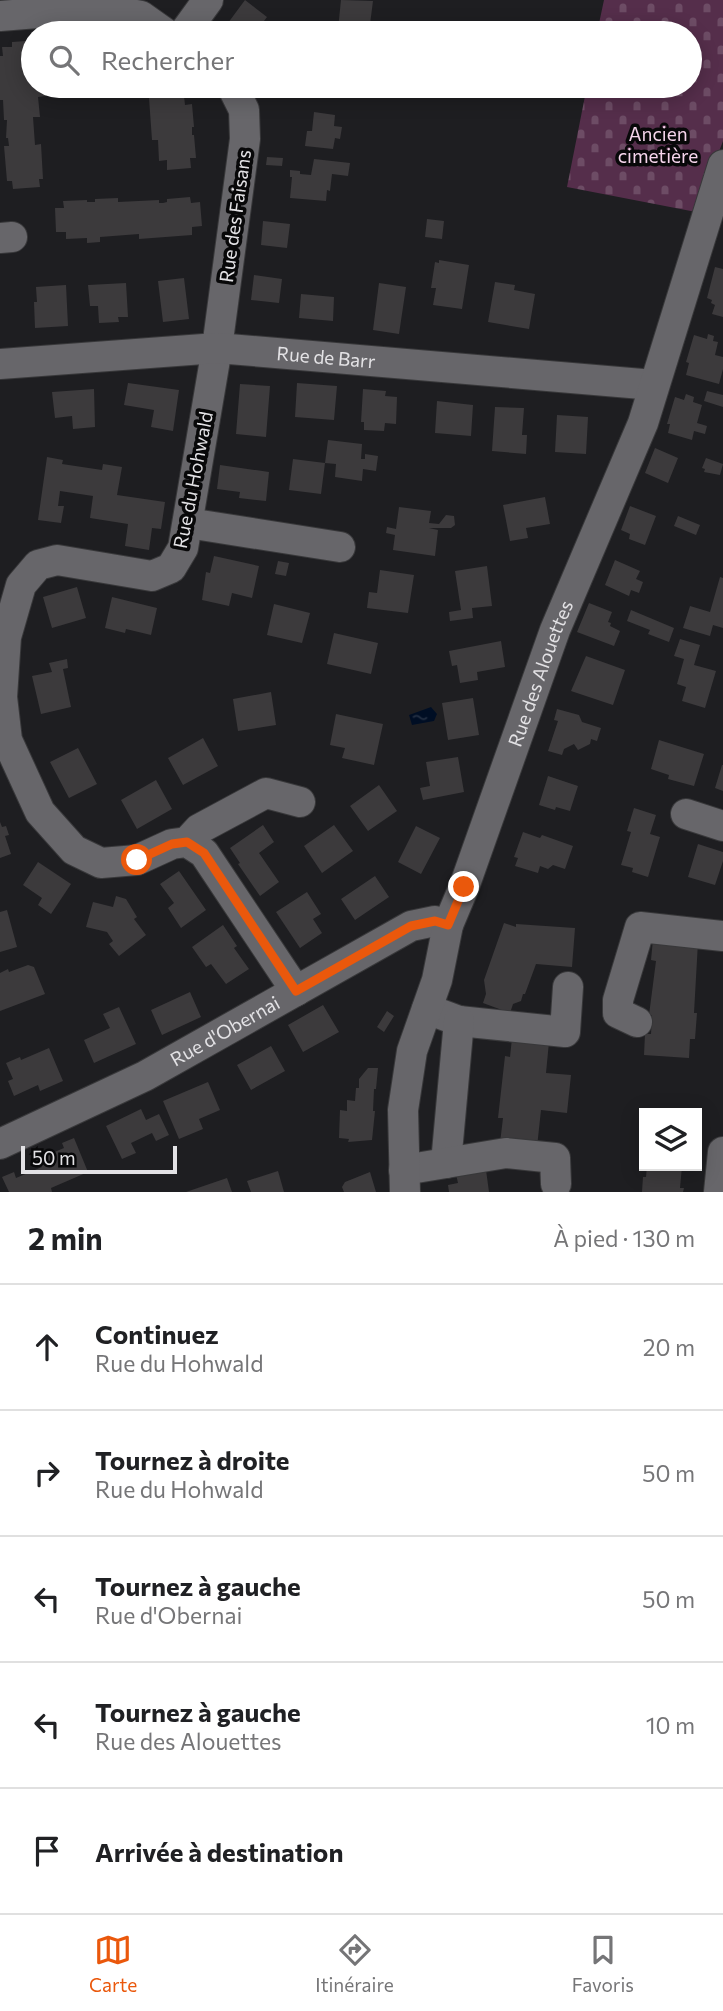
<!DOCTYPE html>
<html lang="fr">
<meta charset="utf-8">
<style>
:root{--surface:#fff;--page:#f6f6f6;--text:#202124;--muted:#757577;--line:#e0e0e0;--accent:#ea580c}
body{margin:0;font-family:Commissioner,sans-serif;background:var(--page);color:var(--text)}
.controls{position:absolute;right:21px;bottom:21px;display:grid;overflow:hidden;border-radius:0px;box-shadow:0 4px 18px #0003}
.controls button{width:63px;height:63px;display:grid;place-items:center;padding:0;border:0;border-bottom:2px solid var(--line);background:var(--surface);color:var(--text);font:35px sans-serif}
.scale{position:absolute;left:21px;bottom:18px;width:156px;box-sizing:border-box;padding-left:7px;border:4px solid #e3e2e5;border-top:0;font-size:19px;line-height:24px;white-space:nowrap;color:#e3e2e5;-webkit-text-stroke:5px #080809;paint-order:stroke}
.stop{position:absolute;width:21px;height:21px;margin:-16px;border:5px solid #ea580c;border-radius:50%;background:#fff}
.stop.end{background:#ea580c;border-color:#fff;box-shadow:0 2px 7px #0008}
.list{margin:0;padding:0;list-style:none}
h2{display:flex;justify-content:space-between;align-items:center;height:91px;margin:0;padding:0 28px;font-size:30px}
h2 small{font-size:23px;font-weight:400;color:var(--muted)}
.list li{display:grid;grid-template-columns:46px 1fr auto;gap:21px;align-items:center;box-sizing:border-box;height:126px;padding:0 28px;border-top:2px solid var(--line)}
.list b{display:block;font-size:26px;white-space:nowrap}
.list p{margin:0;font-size:23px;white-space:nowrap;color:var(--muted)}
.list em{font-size:23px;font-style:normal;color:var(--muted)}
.icon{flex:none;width:38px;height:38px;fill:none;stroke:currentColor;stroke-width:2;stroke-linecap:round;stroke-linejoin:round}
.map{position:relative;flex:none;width:723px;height:1192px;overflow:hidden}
.search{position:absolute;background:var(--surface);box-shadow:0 4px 18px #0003;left:21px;right:21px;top:21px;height:77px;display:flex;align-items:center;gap:18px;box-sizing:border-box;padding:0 24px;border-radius:38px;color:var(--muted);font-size:26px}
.sheet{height:721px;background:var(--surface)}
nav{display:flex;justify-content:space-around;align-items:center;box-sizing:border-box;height:98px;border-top:2px solid var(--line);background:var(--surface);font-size:19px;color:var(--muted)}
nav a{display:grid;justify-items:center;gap:4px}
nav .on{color:var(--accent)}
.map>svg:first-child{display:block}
.cemetery{fill:url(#cemetery-stones)}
.water{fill:url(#water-ripples)}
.building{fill:#3c3a3c}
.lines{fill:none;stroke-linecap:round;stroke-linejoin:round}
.minor-casing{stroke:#38383a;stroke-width:32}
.minor{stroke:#67666a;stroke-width:30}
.route{stroke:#ea580c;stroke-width:9}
.labels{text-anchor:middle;stroke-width:7;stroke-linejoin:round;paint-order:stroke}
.park-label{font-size:19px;fill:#f6d5ec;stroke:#080809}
.street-label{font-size:19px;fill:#e3e2e5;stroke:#080809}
</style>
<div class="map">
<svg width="723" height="1192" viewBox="0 0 723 1192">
<defs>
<pattern id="cemetery-stones" width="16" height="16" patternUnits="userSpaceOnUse" patternTransform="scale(1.75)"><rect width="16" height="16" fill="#552e4b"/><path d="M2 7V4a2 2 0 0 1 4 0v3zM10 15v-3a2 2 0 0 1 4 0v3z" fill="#6d4c65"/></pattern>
<pattern id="water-ripples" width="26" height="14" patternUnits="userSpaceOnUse" patternTransform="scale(1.75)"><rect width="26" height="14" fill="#000e24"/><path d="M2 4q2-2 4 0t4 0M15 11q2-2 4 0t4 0" fill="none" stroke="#253144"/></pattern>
</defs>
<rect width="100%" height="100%" fill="#1e1e21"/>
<path class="cemetery" d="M604,0H723V141L696,212L567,187L587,86H690V33H597Z"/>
<path class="water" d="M431,707L437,714L434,721L412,725L409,715Z"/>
<path class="building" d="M245,0L267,17L255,33H234L225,27Z
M341,0L373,1L369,32H344L345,30L338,29Z
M26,41V45L33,44V86L46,87V96L38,97L40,117H33L35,145L41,144L43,179H39L40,187L13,189L12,181H7L4,146H9L8,138H6L7,120H4L3,100H0V56H3L2,47H12V42Z
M79,86H173L174,96H184L185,105L192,104L194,127H192V135H194L196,158H190L191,168L167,170V160L159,161L158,140H152L149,98H145L144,93L100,97V91L79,92Z
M314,112L335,115L334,126L342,127L340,139L335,138L333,149L305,146L307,131H312Z
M267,157L283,158L282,166L266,165Z
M314,159L350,163L348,176L332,174L330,191L327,190L326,201L290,198L292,177H290V170L300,171V174L311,175Z
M190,197L191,203L200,202L202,226L192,227V235L139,239V234L100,237V242L87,243V238L66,239V232H56L55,208H64L63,201L87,200V202H95V199L118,198V202L159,200V203H163L167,202V199Z
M427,219L444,221L442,239L425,237Z
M263,221L290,224L287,248L261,245Z
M439,260L469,265L462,309L433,305L436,288H431L435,262L439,263Z
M715,267L723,269V317L712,314L715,305L711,303L712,300L707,298Z
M254,275L282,279L279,303L251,300Z
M184,278L189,319L163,322L158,281Z
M495,282L515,285L514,290L535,294L529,329L488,322Z
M126,283L128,317H118L119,322L99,323L98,306H90L88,285Z
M379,283L406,287L399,334L373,330Z
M66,285L68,326L35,328L34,302H37L36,287Z
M301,294L334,297L333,321L299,318Z
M708,334L714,336L713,341L718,342L715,355L723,357V369L719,384L686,375L689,363L686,362L694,335L707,339Z
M128,383L179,390L173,431L151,427L154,410L124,405Z
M297,383L337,386L334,420L295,417Z
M240,384L270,386L266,437L236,434Z
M94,389L95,427L73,429L72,416L55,418L52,392Z
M363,389L386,391L385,396L397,397L396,424L385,423L384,431L364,430V422H361Z
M707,391L723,395V407L704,401Z
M686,394L694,397L693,402L702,405L697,423L707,426L705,434L694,431L692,440L668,433L670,424H667L675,397L684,400Z
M437,401L473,405L471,436L435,433Z
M495,407L524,408L522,435H527L526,454L492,451Z
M557,415L588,417L586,454L555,452Z
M328,440L362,444L361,459H365V454L378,456L376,471L363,469L362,481L335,477L336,464L325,463Z
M655,448L678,458L668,483L645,473Z
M47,457L63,460L62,464L102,470L103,464L122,467L117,495L165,502L161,529L152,528L149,550L125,546L128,524L90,518L93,496L60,491L58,506H64L61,523L38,520Z
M706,458L723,464L720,475L704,472L705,469L702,468Z
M293,459L325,463L321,494L289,490Z
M220,465L269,472L266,501L239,498L240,492L217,489Z
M545,497L550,524L526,528L528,538L510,541L503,505Z
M630,506L656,516L645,545L629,539L630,534L621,530Z
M399,507L431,511L429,523L439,524L446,515L454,516L455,525L451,528H429L438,530L435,556L393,550L395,535L386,533L387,527L396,529Z
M678,516L700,525L696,535L674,526Z
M214,556L259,566L252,598L232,593L229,606L202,600L206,572L210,573Z
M615,560L640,571L636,579L643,582L639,593L631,590L629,596L605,585Z
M278,561L289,563L286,576L275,574Z
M487,566L492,606L472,608L473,618L450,621L449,612L461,610L455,571Z
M380,570L414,575L408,613L367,608L369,592L377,593Z
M720,577L723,578V628L713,625L710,636L683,628L690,606L710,612Z
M77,587L86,618L52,628L43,597Z
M112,597L157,608L151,635L126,629L125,633L105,628Z
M589,603L612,612L608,622L611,623L610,626L620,631L614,646L577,632Z
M274,604L310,613L302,643L267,635Z
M631,610L674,628L669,642L648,634L650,630L627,621Z
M334,633L378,643L371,674L327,664Z
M680,639L700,645L694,665L716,671L705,708L682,701L686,687L677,684L684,659L674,656Z
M501,641L505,667L477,672L478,680L460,683L457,665L452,666L449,651Z
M586,656L625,670L613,705L571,691Z
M67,659L68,668L63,669L71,707L41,714L32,676L52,672L49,663Z
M271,692L276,725L238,731L233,699Z
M473,698L479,735L448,740L442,703Z
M557,709L579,715L582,722L601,728L597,741L591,739L590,744L578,750L574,744L564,749L562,755L548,751L558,721L554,720Z
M336,714L383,724L374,765L342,758L345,748L330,745Z
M203,738L218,766L183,785L168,758Z
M659,740L704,754L694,786L668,779L669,775L651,769Z
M78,748L97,784L69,798L50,762Z
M458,757L464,792L423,800L420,788L430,786L426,762Z
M722,765H723V791L715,788Z
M548,776L578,786L570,811L556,807L555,810L539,805Z
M156,780L172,809L137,829L121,800Z
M379,785L397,811L368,831L350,806Z
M634,808L656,815L650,834L660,837L648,877L632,872L633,868L621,865L631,832L627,831Z
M0,822L2,827L6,826L9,835L5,836L11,854L0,858Z
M263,825L274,842L259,853L279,882L260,896L238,864L240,863L230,848Z
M334,825L353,851L322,873L304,846Z
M416,826L440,838L421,874L398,862Z
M523,832L540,838L542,835L573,846L565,869L553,865L548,869L540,866L538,873L515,866L518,858L514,857Z
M698,844L723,852V861L715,885L688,877Z
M38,862L71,884L51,914L38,905L42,898L23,885Z
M179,871L206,910L181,928L168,908L174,903L160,884Z
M375,876L389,897L355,920L341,899Z
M307,892L321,914L313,919L322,933L300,948L276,912Z
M116,896L126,899L137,917L134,919L146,935L119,956L109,944L113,941L107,932L86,927L93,902L113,907Z
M7,910L17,947L0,952V912Z
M504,923L516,927V924L575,928L572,967L536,964L525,994H523L521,1001L513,1004L510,1013L483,1003L486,994L484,980Z
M223,925L237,946L234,948L249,969L226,984L211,964L206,967L192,947Z
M653,939L698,942L694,1013H697L695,1039H690L689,1058L644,1055L645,1034H651L652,1015H649L656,961L651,960Z
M28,965L34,967L45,994L0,1011V973L8,969L9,972Z
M190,992L201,1017L162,1035L151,1010Z
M323,1005L339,1032L303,1052L288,1025Z
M119,1007L136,1044L94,1063L84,1040L110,1028L103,1014Z
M387,1011L394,1016L384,1032L377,1027Z
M512,1038L549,1042L546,1073L571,1075L567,1113L541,1110L537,1147L500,1143L503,1118H498L505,1056L510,1057Z
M271,1046L285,1071L251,1090L237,1065Z
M49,1048L63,1081L40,1091L38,1085L14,1096L8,1081L13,1079L6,1063L20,1057L21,1060Z
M368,1068H378L376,1089H374L373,1111H375L372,1140L348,1142L349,1139L339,1138L340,1110L347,1111V1100L355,1101L356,1088H359V1079Z
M208,1082L220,1110L199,1119L203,1129L179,1139L163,1101Z
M141,1109L146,1120L159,1114L169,1135L156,1141L152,1133L131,1143L136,1153L122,1159L106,1126Z
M74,1138L88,1172L51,1188L52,1192H9L2,1177L14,1172L16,1178L42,1167L38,1159L64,1148L62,1143Z
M647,1166H682L680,1188H684L683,1192H642L643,1177H646Z
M486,1170L489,1192H449L448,1185L458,1183L456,1174Z
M278,1171L284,1192H251L247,1181Z
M370,1172L376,1192H344L342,1187L345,1182Z
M227,1178L232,1192H186Z"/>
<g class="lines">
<defs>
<g id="minor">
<path d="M0,16L100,8L141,16L165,33"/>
<path d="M184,33L208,0"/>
<path d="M232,86L244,110L245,139L217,348L183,548L171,568L152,576L57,560L38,565L21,585L6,637L2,697L7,740L40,812L74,850L101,863L137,860L172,844L187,842L204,853L296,991"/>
<path d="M0,238L12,237"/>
<path id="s1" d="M0,364L217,348L654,385"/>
<path d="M188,523L340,547"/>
<path d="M686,814L723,826"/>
<path d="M187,842L199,829L266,793L300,802"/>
<path d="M427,1009L459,1021L565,1032L568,987"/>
<path d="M637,1022L618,1013V1000L640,927L723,936"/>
<path id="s2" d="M0,1144L145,1076L411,926L435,921L448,925"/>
<path d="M446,1163L459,1021"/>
<path d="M404,1170L506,1153L555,1158L556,1184"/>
<path id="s3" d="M405,1192L403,1110L412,1051L437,980L448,925L464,887L555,630L643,423L723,165"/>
<path d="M719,1192L723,1152"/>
</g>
</defs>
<use href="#minor" class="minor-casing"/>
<use href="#minor" class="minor"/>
</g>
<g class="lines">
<path class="route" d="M137,860L172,844L187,842L204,853L296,991L411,926L435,921L448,925L464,887"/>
</g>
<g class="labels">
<g class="park-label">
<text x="658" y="141">Ancien<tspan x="658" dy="22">cimetière</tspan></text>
</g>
<g class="street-label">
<text transform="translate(235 216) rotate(-82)" y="7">Rue des Faisans</text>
<text dy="7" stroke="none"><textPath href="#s1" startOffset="327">Rue de Barr</textPath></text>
<text transform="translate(193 480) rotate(-79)" y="7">Rue du Hohwald</text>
<text dy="7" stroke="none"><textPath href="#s3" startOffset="541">Rue des Alouettes</textPath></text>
<text dy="7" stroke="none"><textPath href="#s2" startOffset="252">Rue d'Obernai</textPath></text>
</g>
</g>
</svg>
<div class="controls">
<button><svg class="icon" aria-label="layers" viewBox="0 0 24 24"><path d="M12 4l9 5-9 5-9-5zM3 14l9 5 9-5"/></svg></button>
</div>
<div class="scale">50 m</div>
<div class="stop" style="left:137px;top:860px"></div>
<div class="stop end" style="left:464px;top:887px"></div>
<div class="search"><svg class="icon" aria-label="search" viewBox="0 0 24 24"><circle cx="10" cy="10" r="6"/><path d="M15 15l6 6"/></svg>Rechercher</div>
</div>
<section class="sheet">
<h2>2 min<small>À pied · 130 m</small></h2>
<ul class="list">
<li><svg class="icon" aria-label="ahead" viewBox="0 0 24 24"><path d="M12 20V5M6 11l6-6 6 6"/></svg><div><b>Continuez</b><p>Rue du Hohwald</p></div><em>20 m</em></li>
<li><svg class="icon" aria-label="right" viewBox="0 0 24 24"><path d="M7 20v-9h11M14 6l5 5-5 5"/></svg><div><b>Tournez à droite</b><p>Rue du Hohwald</p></div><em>50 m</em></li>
<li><svg class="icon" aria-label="left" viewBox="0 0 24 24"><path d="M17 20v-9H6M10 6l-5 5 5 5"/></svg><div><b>Tournez à gauche</b><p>Rue d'Obernai</p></div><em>50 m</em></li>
<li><svg class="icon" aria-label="left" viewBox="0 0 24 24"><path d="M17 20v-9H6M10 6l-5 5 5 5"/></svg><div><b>Tournez à gauche</b><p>Rue des Alouettes</p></div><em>10 m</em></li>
<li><svg class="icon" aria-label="arrive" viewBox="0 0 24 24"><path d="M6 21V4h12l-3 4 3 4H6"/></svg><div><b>Arrivée à destination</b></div></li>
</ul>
</section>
<nav>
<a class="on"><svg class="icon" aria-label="map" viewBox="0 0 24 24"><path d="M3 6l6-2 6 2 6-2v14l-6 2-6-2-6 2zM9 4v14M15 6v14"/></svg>Carte</a>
<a><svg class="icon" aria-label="directions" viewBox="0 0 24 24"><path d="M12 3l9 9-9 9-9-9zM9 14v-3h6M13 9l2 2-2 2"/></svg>Itinéraire</a>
<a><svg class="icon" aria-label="saved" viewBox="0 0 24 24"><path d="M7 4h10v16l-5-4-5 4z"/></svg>Favoris</a>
</nav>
